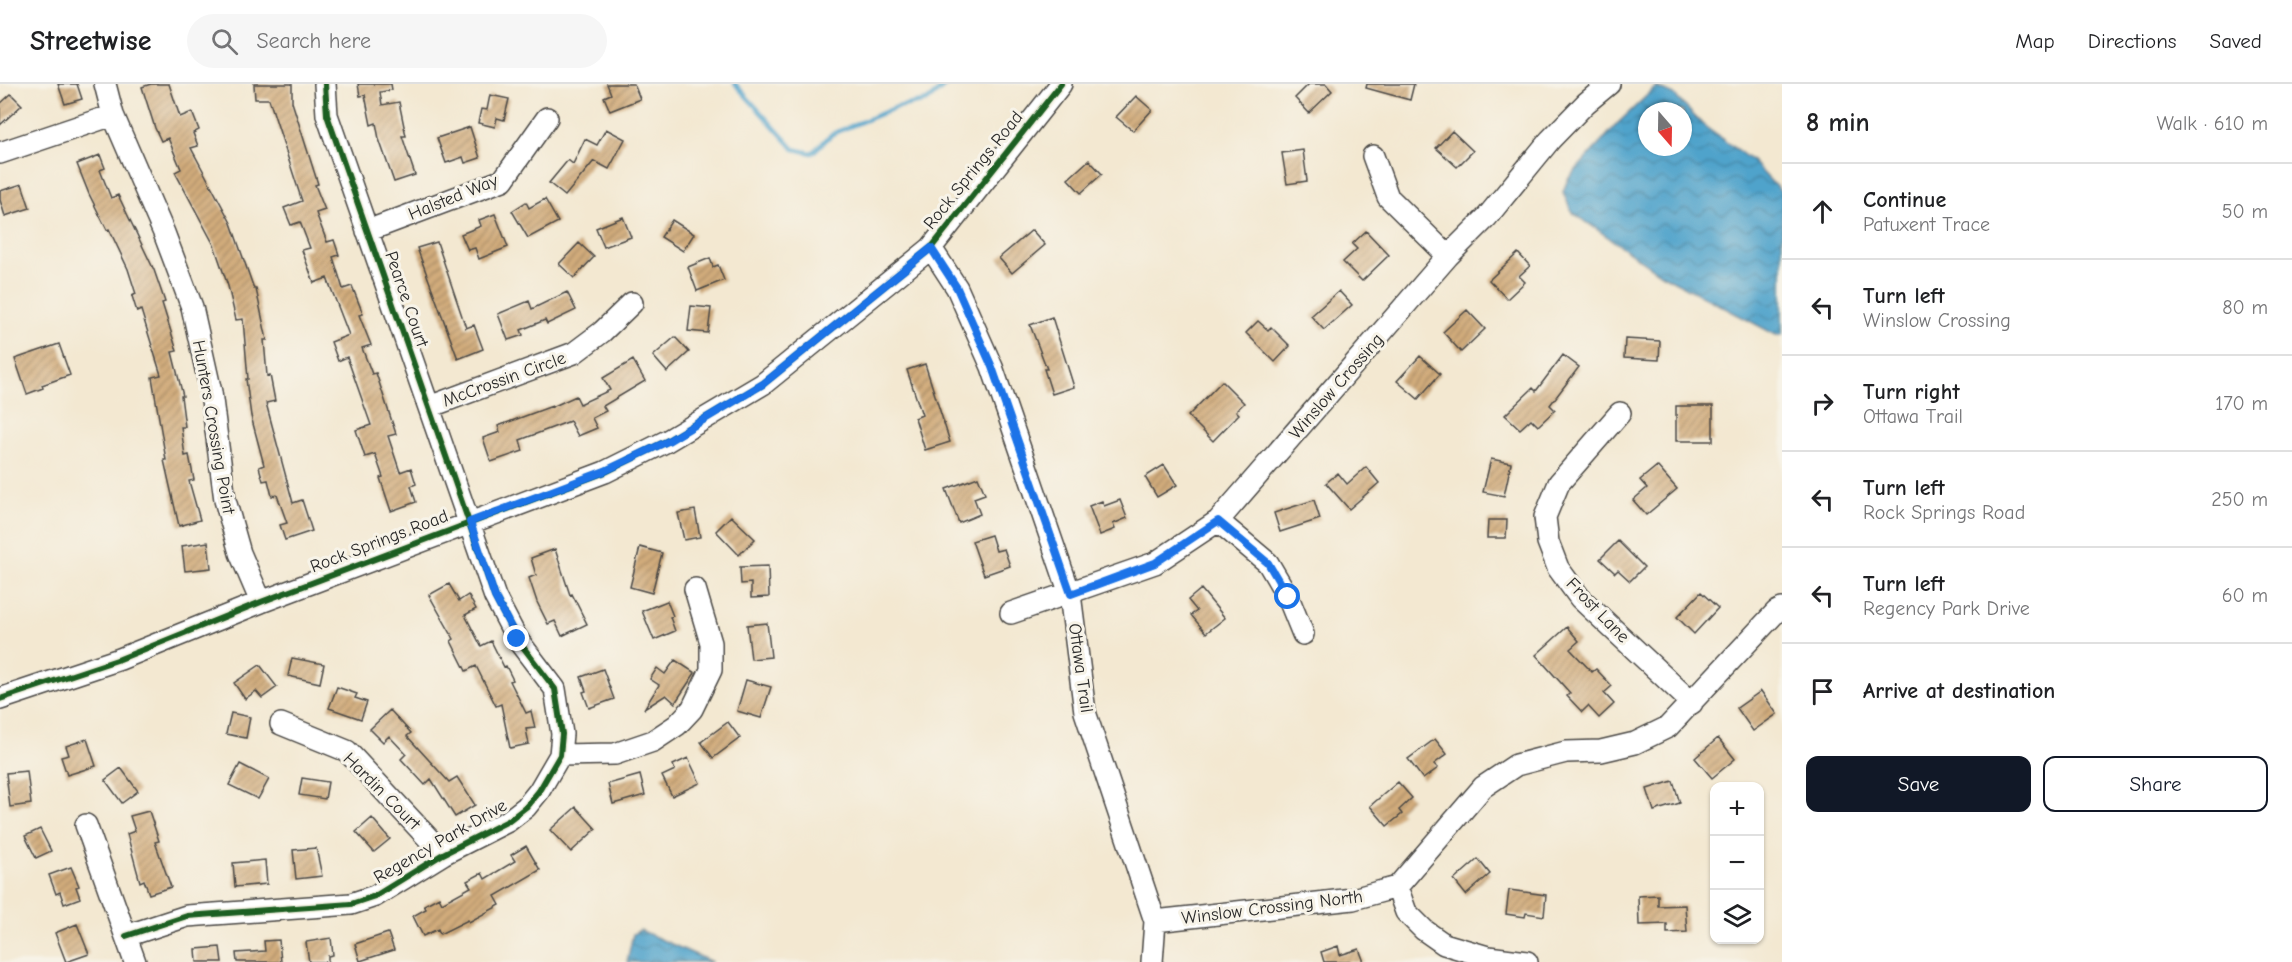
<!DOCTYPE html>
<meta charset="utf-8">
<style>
:root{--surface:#fff;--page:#f6f6f6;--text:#202124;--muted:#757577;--line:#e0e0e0;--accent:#111827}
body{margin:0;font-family:"Comic Neue",sans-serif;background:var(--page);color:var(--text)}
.controls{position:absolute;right:18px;bottom:18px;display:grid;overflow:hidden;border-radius:12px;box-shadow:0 2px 4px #0004}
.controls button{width:54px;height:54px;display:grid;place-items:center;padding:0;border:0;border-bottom:2px solid var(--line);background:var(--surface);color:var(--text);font:30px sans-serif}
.compass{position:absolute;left:1638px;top:18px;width:54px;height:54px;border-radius:50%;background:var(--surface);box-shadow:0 2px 4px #0004;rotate:160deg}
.stop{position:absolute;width:18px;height:18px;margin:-14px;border:4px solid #1a73e8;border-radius:50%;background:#fff}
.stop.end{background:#1a73e8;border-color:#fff;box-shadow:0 2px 6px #0008}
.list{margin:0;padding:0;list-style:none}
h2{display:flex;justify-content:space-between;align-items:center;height:78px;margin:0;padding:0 24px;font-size:26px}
h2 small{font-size:20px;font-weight:400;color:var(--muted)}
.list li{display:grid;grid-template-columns:39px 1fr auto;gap:18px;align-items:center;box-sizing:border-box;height:96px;padding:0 24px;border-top:2px solid var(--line)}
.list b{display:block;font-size:22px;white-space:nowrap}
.list p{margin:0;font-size:20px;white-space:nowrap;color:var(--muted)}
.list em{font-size:20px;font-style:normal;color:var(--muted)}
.actions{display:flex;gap:12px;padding:18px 24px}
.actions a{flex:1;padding:14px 0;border:2px solid var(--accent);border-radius:12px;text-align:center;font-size:21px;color:var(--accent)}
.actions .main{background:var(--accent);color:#fff}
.icon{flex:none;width:33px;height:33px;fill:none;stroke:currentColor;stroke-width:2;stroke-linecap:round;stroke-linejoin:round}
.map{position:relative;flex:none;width:1782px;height:878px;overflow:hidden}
header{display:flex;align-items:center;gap:36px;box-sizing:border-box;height:84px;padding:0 30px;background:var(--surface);border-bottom:2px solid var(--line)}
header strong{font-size:28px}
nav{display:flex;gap:33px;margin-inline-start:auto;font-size:21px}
.search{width:420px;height:54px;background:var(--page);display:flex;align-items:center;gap:15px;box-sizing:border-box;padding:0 21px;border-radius:33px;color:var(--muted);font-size:22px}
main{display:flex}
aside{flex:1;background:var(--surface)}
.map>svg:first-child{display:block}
.water{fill:url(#water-waves);stroke:#3e677b;stroke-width:1.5;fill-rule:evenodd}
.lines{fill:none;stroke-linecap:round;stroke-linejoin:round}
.stream{stroke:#50a3cb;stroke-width:4.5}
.building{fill:url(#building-hatch)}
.minor-casing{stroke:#494744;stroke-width:24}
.minor{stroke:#fff;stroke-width:21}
.cycleway-casing{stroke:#f7f3e8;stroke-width:10}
.cycleway{stroke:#1b5e20;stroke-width:6}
.route{stroke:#1a73e8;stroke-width:8}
.labels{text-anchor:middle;stroke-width:6;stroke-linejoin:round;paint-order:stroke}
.street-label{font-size:18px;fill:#2b2b2b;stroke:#f7f3e8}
</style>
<header>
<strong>Streetwise</strong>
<div class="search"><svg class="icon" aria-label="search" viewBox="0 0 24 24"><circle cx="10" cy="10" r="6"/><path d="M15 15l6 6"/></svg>Search here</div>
<nav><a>Map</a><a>Directions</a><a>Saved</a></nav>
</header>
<main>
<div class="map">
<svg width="1782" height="878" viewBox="0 0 1782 878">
<defs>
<pattern id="water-waves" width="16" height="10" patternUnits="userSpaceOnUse" patternTransform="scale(1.5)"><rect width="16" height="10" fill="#50a3cb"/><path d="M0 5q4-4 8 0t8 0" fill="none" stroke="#4385a5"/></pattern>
<pattern id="building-hatch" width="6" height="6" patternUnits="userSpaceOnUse" patternTransform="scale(1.5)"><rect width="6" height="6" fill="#d1ac7c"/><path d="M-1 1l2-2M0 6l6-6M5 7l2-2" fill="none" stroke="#aa8c66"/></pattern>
</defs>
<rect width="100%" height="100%" fill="#f7f3e8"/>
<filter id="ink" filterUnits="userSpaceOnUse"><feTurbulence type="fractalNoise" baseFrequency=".0167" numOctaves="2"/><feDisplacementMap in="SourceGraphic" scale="12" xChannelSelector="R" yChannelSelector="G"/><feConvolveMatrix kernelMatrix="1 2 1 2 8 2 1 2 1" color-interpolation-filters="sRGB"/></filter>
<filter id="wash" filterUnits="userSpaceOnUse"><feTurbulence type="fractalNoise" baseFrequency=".008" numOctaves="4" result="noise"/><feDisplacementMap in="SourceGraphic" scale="24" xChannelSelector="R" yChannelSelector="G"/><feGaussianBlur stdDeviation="1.35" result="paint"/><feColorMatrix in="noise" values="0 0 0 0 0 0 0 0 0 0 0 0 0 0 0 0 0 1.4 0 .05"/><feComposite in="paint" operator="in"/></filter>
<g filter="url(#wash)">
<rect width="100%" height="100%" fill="#f3e8d1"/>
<path class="water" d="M1656,3L1674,11L1703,41L1752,77L1782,109V251H1776L1661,190L1572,128L1563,108L1568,95L1618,39ZM1647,27H1683V63H1647Z
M640,846L705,875L712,878H627L633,850Z"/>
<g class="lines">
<path class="stream" d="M735,0L794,65L812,69L832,50L897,23L927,17L947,0"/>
</g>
<g id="blocks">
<path class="building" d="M58,0H77L82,15L65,20Z
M151,0H169L180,33L192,28L199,46L193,49L198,62L191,64L231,139L254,205H256L267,256H264L267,292L270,291L275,317L266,319L293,419L302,416L312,447L285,456L280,441L287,439L277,411L272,412L268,396L263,397L259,383L264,381L251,332L246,295H248L243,235L236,236L228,202L214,161L175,88L181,85L168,54L161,57L155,44L142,3Z
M254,0H292V18L318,100L315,101L325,126L316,129L327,158L334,156L339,171L333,173L343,205L352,202L363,230L359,231L371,261L362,264L372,290L376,289L396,350L388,352L400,388L411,384L416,400L411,402L416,418L391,427L380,394L383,393L375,370L365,373L356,346L371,341L347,273L338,277L331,258L349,251L327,194L314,199L302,166L310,164L300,138L291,141L284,124L302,117L269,15H255Z
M358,0H391L392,6L380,8L382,21L399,18L406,52H402L415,91L394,98L379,55L376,39L371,41L365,11L360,12Z
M607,0H634L640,15L610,27L604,13L611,10Z
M1309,0H1326L1332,7L1309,29L1295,14Z
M1367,0H1414L1410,16L1366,4Z
M11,10L22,21L0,41V20Z
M490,11L509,15L504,36L497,34L495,43L478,39L481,25L487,26Z
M1136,12L1152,26L1133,47L1116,33Z
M470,43L480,74L465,79L463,73L446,79L437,54Z
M606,45L625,55L609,85L594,77L565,112L549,99L568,76L573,80L585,55L597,61Z
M1452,47L1473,67L1457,83L1436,64Z
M1303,66L1307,97L1287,100L1282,69Z
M100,71L105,84L100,86L111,114L118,111L154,186L165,218L162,219L177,267L172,268L183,312H181L185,343H181L185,372L189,371L194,396L189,397L200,436L179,442L164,376H166L152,293L161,291L141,226L137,228L132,212L136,210L128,185L109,145L107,146L89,110L77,80Z
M1089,76L1102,90L1081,109L1068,95Z
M22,100L30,124L5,132L0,116V107Z
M545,115L558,138L528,154L512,127L526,118L529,124Z
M495,130L508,163L479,175L475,164L468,166L461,150L481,142L479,136Z
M623,133L631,153L604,163L596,144Z
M672,136L694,150L683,167L661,153Z
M1032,146L1045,161L1012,189L999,174Z
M1366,147L1389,171L1362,197L1343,178L1357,165L1352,160Z
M437,158L466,244L474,241L483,265L458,275L417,164Z
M579,159L594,173L574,194L559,180Z
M1518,169L1530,182L1519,192L1525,198L1507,215L1489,196Z
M710,174L713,183L718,181L724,196L697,207L688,183Z
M1339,207L1352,221L1324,246L1311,232Z
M567,208L576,226L547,240L545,236L521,246L523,251L508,256L498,230L529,217L532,225Z
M691,222L711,224L708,249L688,247Z
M1467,226L1485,245L1461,268L1443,248Z
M1052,233L1074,303L1052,310L1044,285H1047L1030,241Z
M1258,237L1268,246L1271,243L1290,262L1275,278L1246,249Z
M675,253L689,268L667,288L653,272Z
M1625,255L1660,257L1659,276L1624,274Z
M59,260L70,291L42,301L43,304L27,310L15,275Z
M1563,271L1579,283L1550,321L1555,326L1538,342L1531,335L1520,345L1505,331L1533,304L1536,307Z
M1420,272L1440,290L1418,315L1397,297Z
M633,276L645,297L603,322L606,327L592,334L597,344L578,352L570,337L520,356L523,367L491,378L483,354L500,348L498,342L552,322V323L576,312L580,320L610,306L603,294Z
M925,280L950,358L925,366L915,334L922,331L907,286Z
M1222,297L1244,319L1236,327L1239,330L1213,357L1188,332Z
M1676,322H1713V357H1676Z
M1491,375L1511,379L1504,412L1483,408Z
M1164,381L1177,401L1157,413L1145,393Z
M1657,382L1677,405L1646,431L1633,416L1647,404L1640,396Z
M1366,383L1379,399L1349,425L1326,399L1338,389L1347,400Z
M978,393L985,410L974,414L980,430L959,439L946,405Z
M1120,416L1127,434L1113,440L1115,445L1100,451L1089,422L1102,417L1104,422Z
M1314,416L1320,435L1280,448L1274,429Z
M695,426L700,453L684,456L678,429Z
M731,432L755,455L739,471L716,447Z
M1488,436H1507L1506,454H1487Z
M991,451L996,467L1004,465L1010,482L984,491L972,457Z
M1618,457L1644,483L1630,497L1618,486L1615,489L1600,475Z
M208,458L211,484L185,487L182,462Z
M640,463L662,469L652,509L630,503Z
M555,465L570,511L572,510L587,540L562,552L555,537L548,540L537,518L529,494L536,491L531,474Z
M768,482L769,513L751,514V499L741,500L740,483Z
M449,500L459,517L468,511L476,525L465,531L481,562L491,557L504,583L506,582L513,596L510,597L526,629L531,627L535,644L526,645L529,660L510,664L501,620L496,622L476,582L466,587L451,557L454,555L429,511Z
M1201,505L1225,534L1206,549L1191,531L1197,527L1188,516Z
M1701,508L1718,524L1694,550L1677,533Z
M667,517L673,532L670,533L675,547L654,556L642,527Z
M767,539L771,573L751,575L747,541Z
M1567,543L1579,557L1570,565L1592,588L1596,585L1612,602L1604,609L1614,620L1599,634L1588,622L1582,628L1567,612L1570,609L1536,571Z
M292,574L324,580L320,599L288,592Z
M675,576L695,589L675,619L666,611L644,625L659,601L650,595L657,584L665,590Z
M260,581L277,603L262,614L256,607L245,615L234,599Z
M603,585L614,615L589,624L583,608L586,607L581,593Z
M746,596L771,603L761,634L737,627Z
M337,603L357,610L355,614L367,618L361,635L329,624Z
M1761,607L1777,630L1753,647L1737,624Z
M390,626L411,649L407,652L449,698L457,693L475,721L455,733L431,695L425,701L401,675L406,670L389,652L383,658L370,645Z
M231,629L250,633L246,654L226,650Z
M728,638L740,654L713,674L701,658Z
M1718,654L1735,675L1712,694L1695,674Z
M87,655L96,682L67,691L61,673L69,671L66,662Z
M1435,655L1447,670L1434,680L1438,684L1423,695L1408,675Z
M688,674L700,699L672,712L662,692L675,686L673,681Z
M240,680L269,695L258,715L229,701Z
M121,684L138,707L122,719L105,696Z
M27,687L31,720L10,723L6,689Z
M640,691L645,711L613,720L608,700Z
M302,694L328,698L325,715L299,711Z
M1673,697L1680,719L1654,727L1647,705Z
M1398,698L1412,714L1399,726L1402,730L1387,742L1370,722Z
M576,723L596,745L571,768L550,746Z
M149,727L159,757L155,758L171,803L149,810L144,796L140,798L127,750L135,747L130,732Z
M372,734L390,755L374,768L356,748Z
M40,745L51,767L36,774L25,752Z
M526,762L540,786L495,812L500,821L469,838L468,836L440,850L438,845L423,852L413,832L426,825L424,821L439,813L442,819L471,803L467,797L482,789L485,795L515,777L511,771Z
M316,764L322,792L296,795L293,766Z
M1478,775L1490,790L1466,811L1454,796Z
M265,776L267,800L235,803L233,779Z
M71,783L79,802L76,803L80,814L64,820L60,808L56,810L49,791Z
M1509,806L1546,811L1544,832L1526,829L1525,833L1506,830Z
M1658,811V822L1685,821L1687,848L1667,849V840L1639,841L1638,812Z
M77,840L89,870L66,878L55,849Z
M388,849L394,866L360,877L355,860Z
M331,854L333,871L328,872V878H309L306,858Z
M279,856L281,878H237L236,869L265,867L264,857Z
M1338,862L1340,871L1359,865L1364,878H1324L1321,868Z
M220,863L222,878H197L196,865Z"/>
</g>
</g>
<g filter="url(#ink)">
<use href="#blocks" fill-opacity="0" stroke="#494744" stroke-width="1.5"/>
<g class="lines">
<defs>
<path id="minor" d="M105,0L113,31L164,149L192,223L211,308L225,416L240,469L261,518
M0,69L113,31
M1373,72L1388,113L1448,172
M367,147L503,96L547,34
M931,164L957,204L992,283L1070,510L1085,628L1155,837L1152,878
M429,323L574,269L602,248L632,219
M1620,329L1559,399L1545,433L1548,458L1558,484L1580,514L1692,619
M1218,437L1268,479L1288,513L1303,550
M1011,529L1155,479L1218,437L1448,172L1487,133L1550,56L1586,19L1609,0
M0,615L120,575L261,518L605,388L667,357L763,300L931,164L1061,0
M281,640L347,667L443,770
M560,671L615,670L653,657L677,641L692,625L711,586V559L695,505
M86,741L135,878
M1397,803L1406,828L1424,846L1444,860L1488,873L1527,878
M1155,837L1353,815L1397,803L1483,703L1516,681L1566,668L1601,667L1635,659L1668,643L1776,528L1782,525
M126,852L187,832L351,820L375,812L443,770L508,737L526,723L539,707L560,671L562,650L555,605L517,555L495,513L327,31L325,0"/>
</defs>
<use href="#minor" class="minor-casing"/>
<use href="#minor" class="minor"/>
<defs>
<path id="cycleway" d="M0,615L120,575L261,518L605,388L667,357L763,300L931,164L1061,0
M126,852L187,832L351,820L375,812L443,770L508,737L526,723L539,707L560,671L562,650L555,605L517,555L495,513L327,31L325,0"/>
</defs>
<use href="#cycleway" class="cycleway-casing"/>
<use href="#cycleway" class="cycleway"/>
</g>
</g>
<g class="lines" filter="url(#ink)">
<path class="route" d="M517,555L495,513L470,438L605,387L668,357L763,300L931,164L957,204L992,283L1071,510L1155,479L1218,437L1268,479L1288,513"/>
</g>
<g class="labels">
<g class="street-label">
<text transform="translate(973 86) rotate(-51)" y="6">Rock Springs Road</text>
<text transform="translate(453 113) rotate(-22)" y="6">Halsted Way</text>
<text transform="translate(407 215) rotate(71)" y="6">Pearce Court</text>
<text transform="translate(504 295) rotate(-20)" y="6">McCrossin Circle</text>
<text transform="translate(1336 302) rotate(-49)" y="6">Winslow Crossing</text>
<text transform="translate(214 343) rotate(80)" y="6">Hunters Crossing Point</text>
<text transform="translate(379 457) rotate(-21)" y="6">Rock Springs Road</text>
<text transform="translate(1598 526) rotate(46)" y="6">Frost Lane</text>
<text transform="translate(1081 584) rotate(82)" y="6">Ottawa Trail</text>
<text transform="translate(382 707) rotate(45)" y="6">Hardin Court</text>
<text transform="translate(440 757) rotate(-30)" y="6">Regency Park Drive</text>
<text transform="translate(1272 823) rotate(-7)" y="6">Winslow Crossing North</text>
</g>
</g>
</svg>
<div class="controls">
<button>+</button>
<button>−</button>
<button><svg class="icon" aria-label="layers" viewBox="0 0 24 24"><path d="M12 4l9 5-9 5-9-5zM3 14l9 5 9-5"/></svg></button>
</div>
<svg class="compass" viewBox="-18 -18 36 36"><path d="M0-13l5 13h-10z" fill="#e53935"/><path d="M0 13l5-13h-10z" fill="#757577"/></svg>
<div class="stop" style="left:1288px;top:513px"></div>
<div class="stop end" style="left:517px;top:555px"></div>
</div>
<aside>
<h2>8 min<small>Walk · 610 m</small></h2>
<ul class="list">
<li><svg class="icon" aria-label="ahead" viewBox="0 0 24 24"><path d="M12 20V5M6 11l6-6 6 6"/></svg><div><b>Continue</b><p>Patuxent Trace</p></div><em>50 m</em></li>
<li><svg class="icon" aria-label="left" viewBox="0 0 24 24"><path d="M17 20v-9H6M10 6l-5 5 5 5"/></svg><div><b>Turn left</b><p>Winslow Crossing</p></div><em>80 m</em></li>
<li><svg class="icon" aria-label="right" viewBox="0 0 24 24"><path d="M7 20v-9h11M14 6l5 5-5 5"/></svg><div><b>Turn right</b><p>Ottawa Trail</p></div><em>170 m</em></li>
<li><svg class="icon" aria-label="left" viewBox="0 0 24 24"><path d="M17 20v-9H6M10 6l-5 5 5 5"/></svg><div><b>Turn left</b><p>Rock Springs Road</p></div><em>250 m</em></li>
<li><svg class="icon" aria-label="left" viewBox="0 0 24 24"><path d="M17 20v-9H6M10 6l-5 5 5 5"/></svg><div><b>Turn left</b><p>Regency Park Drive</p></div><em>60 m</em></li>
<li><svg class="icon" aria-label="arrive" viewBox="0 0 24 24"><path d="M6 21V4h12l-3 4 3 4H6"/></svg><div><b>Arrive at destination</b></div></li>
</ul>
<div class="actions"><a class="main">Save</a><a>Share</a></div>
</aside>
</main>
